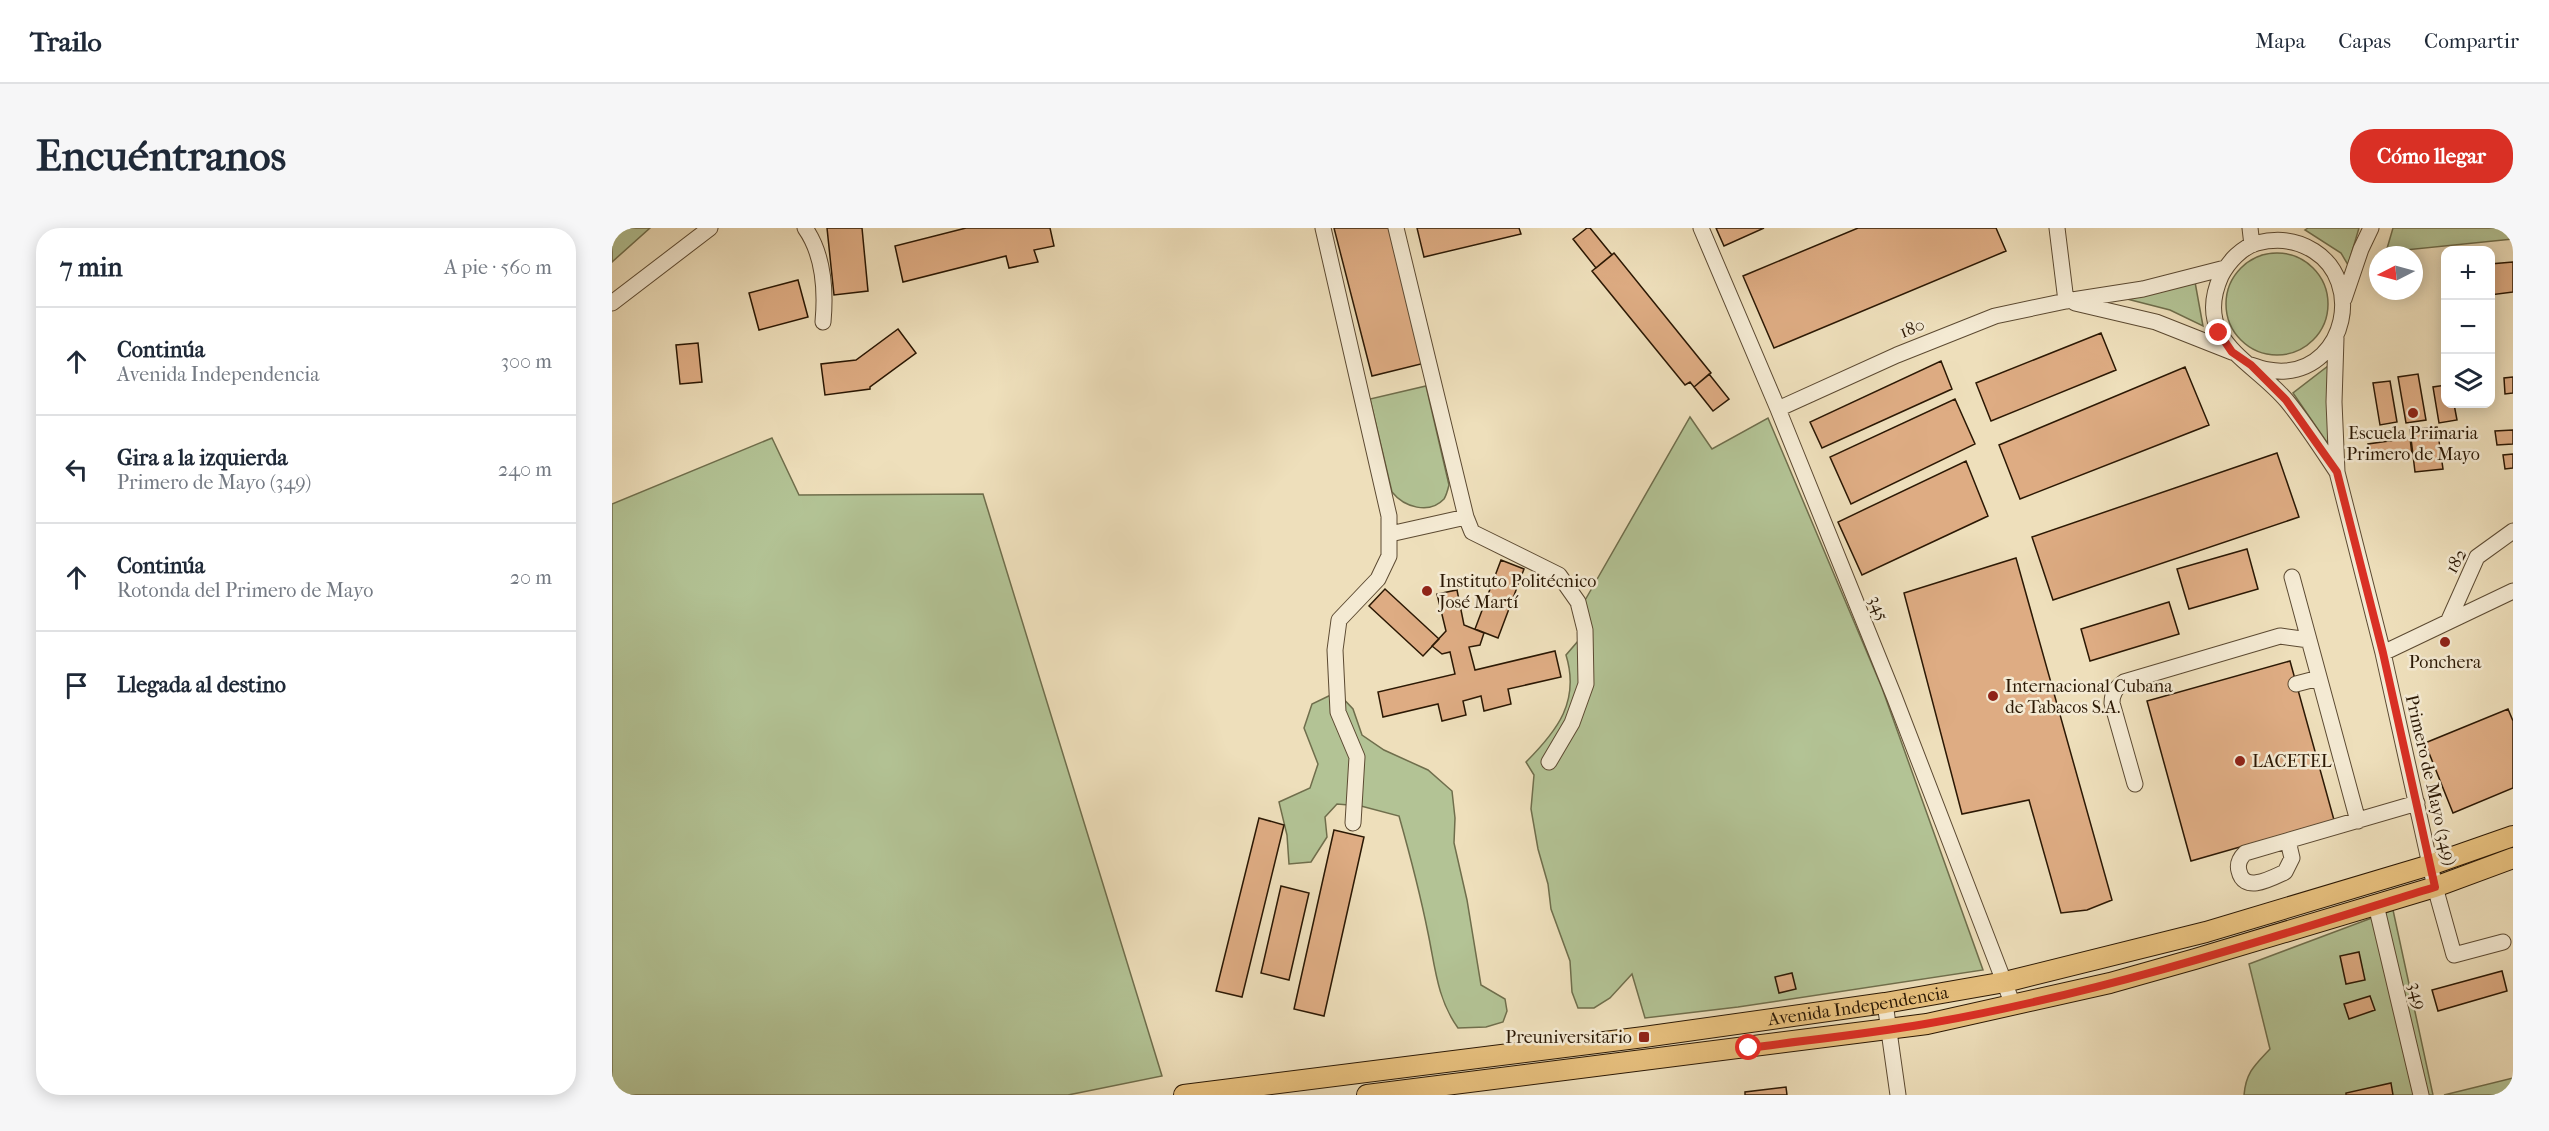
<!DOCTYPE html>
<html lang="es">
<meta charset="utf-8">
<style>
:root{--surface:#fff;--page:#f6f6f7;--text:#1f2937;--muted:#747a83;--line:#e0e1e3;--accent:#d93025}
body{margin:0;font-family:"IM FELL French Canon",serif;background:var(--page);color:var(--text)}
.controls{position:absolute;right:18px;top:18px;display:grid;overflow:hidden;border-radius:12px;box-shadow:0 3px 15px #0003}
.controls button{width:54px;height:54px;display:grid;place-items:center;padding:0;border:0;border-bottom:2px solid var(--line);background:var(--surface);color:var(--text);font:30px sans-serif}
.compass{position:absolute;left:1757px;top:18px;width:54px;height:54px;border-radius:50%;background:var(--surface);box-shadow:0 3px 15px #0003;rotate:264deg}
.stop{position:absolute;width:18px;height:18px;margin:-14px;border:4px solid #d93025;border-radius:50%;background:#fff}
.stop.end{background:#d93025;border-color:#fff;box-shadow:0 2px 6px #0008}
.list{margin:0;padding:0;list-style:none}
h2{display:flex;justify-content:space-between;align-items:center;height:78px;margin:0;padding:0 24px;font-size:26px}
h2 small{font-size:20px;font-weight:400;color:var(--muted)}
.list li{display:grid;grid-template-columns:39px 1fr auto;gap:18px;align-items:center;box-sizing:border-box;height:108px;padding:0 24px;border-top:2px solid var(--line)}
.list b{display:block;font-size:22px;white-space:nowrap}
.list p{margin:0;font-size:20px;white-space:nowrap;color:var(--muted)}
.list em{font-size:20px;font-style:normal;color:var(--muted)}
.icon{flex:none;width:33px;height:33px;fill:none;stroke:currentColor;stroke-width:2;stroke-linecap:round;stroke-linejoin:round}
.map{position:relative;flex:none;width:1901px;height:867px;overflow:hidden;border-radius:24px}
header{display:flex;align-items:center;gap:36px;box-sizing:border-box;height:84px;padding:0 30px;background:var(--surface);border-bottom:2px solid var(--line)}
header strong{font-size:28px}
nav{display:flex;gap:33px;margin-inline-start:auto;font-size:21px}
.intro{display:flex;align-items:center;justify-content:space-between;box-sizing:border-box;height:144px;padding:0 36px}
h1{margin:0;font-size:42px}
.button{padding:15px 27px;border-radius:24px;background:var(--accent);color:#fff;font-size:21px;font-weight:700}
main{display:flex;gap:36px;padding:0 36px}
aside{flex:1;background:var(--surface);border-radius:24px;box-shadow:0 3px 15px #0003}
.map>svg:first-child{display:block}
.green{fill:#b3c395;stroke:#6f6e4c;stroke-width:1.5}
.building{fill:#deac83;stroke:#2b1804;stroke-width:1.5}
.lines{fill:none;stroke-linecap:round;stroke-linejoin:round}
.minor-casing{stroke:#5c4a32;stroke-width:17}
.major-casing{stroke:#2b1804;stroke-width:22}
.minor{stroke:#f4ead3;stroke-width:15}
.major{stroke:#e7c07e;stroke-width:20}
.route{stroke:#d93025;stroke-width:8}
.poi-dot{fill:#8f2418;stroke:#f4ead3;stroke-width:2}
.labels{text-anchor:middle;stroke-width:5;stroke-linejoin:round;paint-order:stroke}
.street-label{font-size:18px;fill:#2b1804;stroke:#f4ead3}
.poi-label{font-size:18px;fill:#2b1804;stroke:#f4ead3;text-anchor:start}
</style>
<header>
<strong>Trailo</strong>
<nav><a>Mapa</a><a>Capas</a><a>Compartir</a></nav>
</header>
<div class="intro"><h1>Encuéntranos</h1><a class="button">Cómo llegar</a></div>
<main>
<aside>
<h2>7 min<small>A pie · 560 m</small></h2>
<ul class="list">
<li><svg class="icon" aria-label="ahead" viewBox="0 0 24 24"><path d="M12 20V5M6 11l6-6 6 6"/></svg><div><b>Continúa</b><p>Avenida Independencia</p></div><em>300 m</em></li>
<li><svg class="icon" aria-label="left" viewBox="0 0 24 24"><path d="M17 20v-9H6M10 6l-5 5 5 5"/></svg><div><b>Gira a la izquierda</b><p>Primero de Mayo (349)</p></div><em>240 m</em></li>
<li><svg class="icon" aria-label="ahead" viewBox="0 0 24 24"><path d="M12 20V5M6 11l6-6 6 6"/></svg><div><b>Continúa</b><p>Rotonda del Primero de Mayo</p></div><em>20 m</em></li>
<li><svg class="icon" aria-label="arrive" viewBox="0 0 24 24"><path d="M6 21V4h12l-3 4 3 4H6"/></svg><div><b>Llegada al destino</b></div></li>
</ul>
</aside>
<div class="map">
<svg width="1901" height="867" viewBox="0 0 1901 867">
<rect width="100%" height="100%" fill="#eedfbb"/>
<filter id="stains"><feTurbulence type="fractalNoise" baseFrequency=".00333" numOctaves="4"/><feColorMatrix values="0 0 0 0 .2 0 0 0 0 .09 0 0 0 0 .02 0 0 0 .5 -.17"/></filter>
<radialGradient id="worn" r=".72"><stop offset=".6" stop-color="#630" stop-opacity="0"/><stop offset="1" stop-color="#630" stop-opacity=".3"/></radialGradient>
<path class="green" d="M0,0H38L0,34Z
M1696,0H1747L1736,37L1729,25L1693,2Z
M1781,0H1901V11L1774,24Z
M1614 76a51 51 0 1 1 102 0a51 51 0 1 1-102 0Z
M1583,54L1591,98L1558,82L1515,71Z
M1716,138V216L1681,165Z
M814,158L837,257C836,261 834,268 832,271C817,287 792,279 780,264L758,171Z
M1078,189L1100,221L1156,190L1270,460L1371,742L1126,779L1033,790L1020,746L998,770L982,780H966L960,764L958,733L939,681L936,656L926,621L919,581L922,547L914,534C946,502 968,473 954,427L979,398L972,374Z
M160,210L187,267L371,266L550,848L456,867H0V276Z
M725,464L741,481L750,507L772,522L816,542L840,563L843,590L842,615L855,672L869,757L893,771L895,783L891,794L874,799L846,800C825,771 823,738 816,705C808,665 798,627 787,588L749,578L725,576L713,589L715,609L699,634L677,636L675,607L667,574L698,560L706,536L692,500L700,476Z
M1781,682L1821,867H1632C1634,844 1643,837 1658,821L1637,736Z
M1901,850V867H1832Z"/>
<path class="building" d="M215,0H250L256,63L222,67Z
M354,0H438L442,18L422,22L426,34L397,40L394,28L291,54L283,18Z
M722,0H780L813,135L760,148Z
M805,0H907L909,6L812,29Z
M975,0H978L1000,27L984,40L961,11Z
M1104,0H1152L1112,18Z
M1246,0H1384L1394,23L1162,120L1131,48Z
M1002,25L1099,145L1082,159L1078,154L1073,157L980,43Z
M1901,34V64L1878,67V36Z
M186,52L196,89L147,102L137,65Z
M286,101L304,125L258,159V161L213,167L209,136L244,132Z
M1489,105L1504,142L1379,193L1364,155Z
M86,115L90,154L68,156L64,117Z
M1329,133L1340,161L1210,220L1198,194Z
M1573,139L1597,197L1408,271L1387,217Z
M1097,146L1117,171L1101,183L1082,159Z
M1806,146L1814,192L1794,195L1786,149Z
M1901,149V165L1893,166L1892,150Z
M1778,153L1785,194L1768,197L1761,155Z
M1834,157V176H1842L1845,192L1827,195L1821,159Z
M1343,171L1363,216L1239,276L1218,229Z
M1825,199L1831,241L1803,244L1798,202Z
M1901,202V216L1885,217L1883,203Z
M1798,210L1800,227L1759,233L1756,216Z
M1665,225L1687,289L1441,372L1420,309Z
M1901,226V240L1893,241L1891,227Z
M1354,233L1376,288L1250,347L1226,294Z
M1635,321L1646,361L1577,381L1565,341Z
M1404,330L1500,672L1475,682L1449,685L1417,572L1350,586L1292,365Z
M889,332L912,341L886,410L863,401Z
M773,361L827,411L811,428L757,378Z
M845,362L852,397L872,405L868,417L857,419L863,442L943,423L949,449L896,461L899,476L872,483L869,468L851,473L854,487L830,493L826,476L771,489L766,464L843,446L838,424L830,426L820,418L834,403L825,366Z
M1557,374L1567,406L1478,433L1469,401Z
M1678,433L1722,592L1579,633L1535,473Z
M1896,481L1901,493V560L1841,585L1813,515Z
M647,590L672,597L630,769L604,763Z
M722,602L752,609L712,788L682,781Z
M669,658L697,665L677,752L649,745Z
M1747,724L1753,752L1734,756L1728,728Z
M1890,743L1895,763L1826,783L1820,762Z
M1180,745L1184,761L1167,765L1163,749Z
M1758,768L1763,782L1737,791L1732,776Z
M1779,855L1781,867H1734V865Z
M1174,859L1175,867H1133V864Z"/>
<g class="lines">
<defs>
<path id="minor" d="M193,0C212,27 214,61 211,94
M711,0L777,288V328L766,351L727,392L723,422L726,484L745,529L741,595
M784,0L854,289L860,304L947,347L966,374L973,402L974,456L960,495L937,534
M1089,0L1166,181L1282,468L1401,777
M1445,0L1454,73
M1638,0L1640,17
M1732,71L1749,21L1759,0
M0,75L98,0
M1463,75L1544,94L1620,124
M1724,110L1722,174L1725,244L1771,425L1823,659L1842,727L1891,714
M1639,137C1651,141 1661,144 1674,143C1734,138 1751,54 1702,23C1685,12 1665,10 1645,15C1630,19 1616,34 1609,48C1580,113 1641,132 1675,173C1693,195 1709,220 1725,244
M1166,181L1285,127L1383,88L1454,73L1531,61L1613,40
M778,306L854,289
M1680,349L1746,593
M1836,394L1865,329L1901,303
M1771,425L1901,363
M1684,456L1707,450
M1523,556L1500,475C1500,465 1504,460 1512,454L1668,408L1697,412
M1676,613L1680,630L1673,644C1660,650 1632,666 1627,643C1625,636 1628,630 1633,625L1805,575
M1764,677L1809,867
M1273,775L1286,867"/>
<g id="major">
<path id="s1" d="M572,867L1032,809L1273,775L1393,754L1594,704L1818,637L1901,608"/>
<path d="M755,867L1315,796L1498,755L1583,731L1823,659L1901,630"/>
</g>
</defs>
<use href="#minor" class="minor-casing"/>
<use href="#major" class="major-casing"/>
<use href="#minor" class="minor"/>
<use href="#major" class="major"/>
</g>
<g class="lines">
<path class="route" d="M1137,820C1196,812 1255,806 1313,796C1487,766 1656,711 1823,659L1771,425L1725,244L1674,172L1639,137L1620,124L1607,105"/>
</g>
<g class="poi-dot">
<circle cx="1801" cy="185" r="6"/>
<circle cx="815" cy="363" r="6"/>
<circle cx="1833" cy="414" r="6"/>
<circle cx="1381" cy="468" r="6"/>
<circle cx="1628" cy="533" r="6"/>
<rect x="1026" y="803" width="12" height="12" rx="3"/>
</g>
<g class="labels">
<g class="street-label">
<text transform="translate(1300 100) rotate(-22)" y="6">180</text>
<text transform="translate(1844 333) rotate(-61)" y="6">182</text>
<text transform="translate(1267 380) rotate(68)" y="6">345</text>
<text transform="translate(1819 552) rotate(77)" y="6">Primero de Mayo (349)</text>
<text transform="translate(1806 768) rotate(77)" y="6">349</text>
<text dy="6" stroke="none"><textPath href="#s1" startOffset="680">Avenida Independencia</textPath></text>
</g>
<g class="poi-label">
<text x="1801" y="211" text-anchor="middle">Escuela Primaria<tspan x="1801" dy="21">Primero de Mayo</tspan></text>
<text x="827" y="359">Instituto Politécnico<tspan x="827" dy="21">José Martí</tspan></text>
<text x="1833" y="440" text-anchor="middle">Ponchera</text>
<text x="1393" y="464">Internacional Cubana<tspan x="1393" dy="21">de Tabacos S.A.</tspan></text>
<text x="1640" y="539">LACETEL</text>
<text x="1020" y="815" text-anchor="end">Preuniversitario</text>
</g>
</g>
<rect width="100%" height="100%" filter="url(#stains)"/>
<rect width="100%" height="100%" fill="url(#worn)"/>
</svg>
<div class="controls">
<button>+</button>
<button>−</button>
<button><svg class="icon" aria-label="layers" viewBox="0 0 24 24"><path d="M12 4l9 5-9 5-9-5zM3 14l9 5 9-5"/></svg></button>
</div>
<svg class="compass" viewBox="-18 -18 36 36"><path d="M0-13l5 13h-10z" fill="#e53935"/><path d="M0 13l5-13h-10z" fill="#747a83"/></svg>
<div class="stop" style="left:1137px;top:820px"></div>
<div class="stop end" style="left:1607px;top:105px"></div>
</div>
</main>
